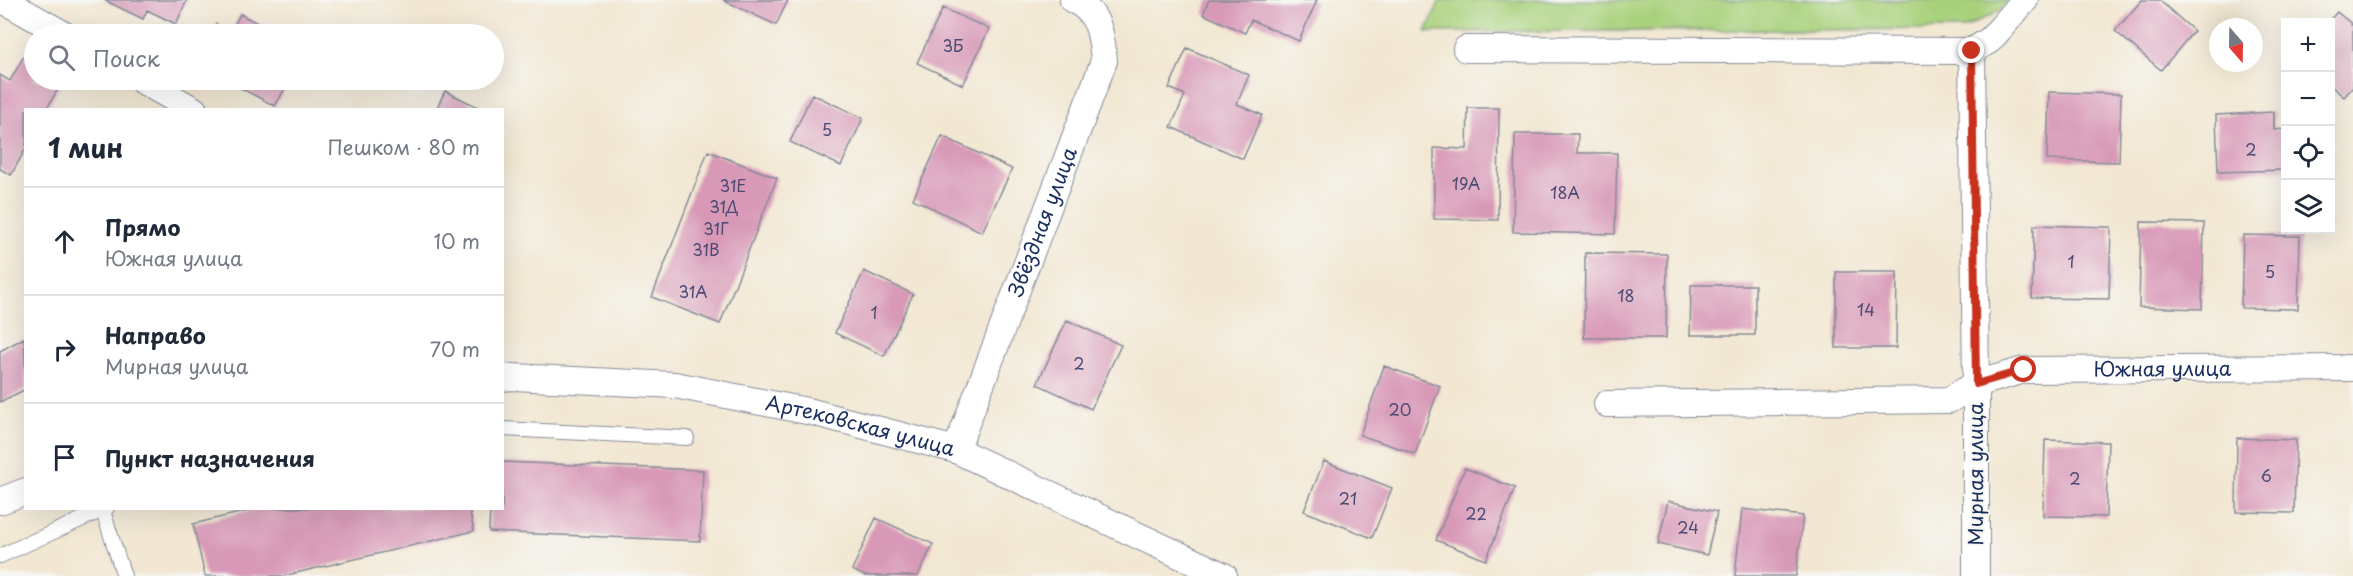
<!DOCTYPE html>
<html lang="ru">
<meta charset="utf-8">
<style>
:root{--surface:#fff;--page:#f6f6f7;--text:#1f2937;--muted:#747a83;--line:#e0e1e3}
body{margin:0;font-family:"Playpen Sans",sans-serif;background:var(--page);color:var(--text)}
.controls{position:absolute;right:18px;top:18px;display:grid;overflow:hidden;border-radius:0px;box-shadow:0 6px 24px #0002}
.controls button{width:54px;height:54px;display:grid;place-items:center;padding:0;border:0;border-bottom:2px solid var(--line);background:var(--surface);color:var(--text);font:30px sans-serif}
.compass{position:absolute;left:2209px;top:18px;width:54px;height:54px;border-radius:50%;background:var(--surface);box-shadow:0 6px 24px #0002;rotate:160deg}
.stop{position:absolute;width:18px;height:18px;margin:-14px;border:4px solid #c8321e;border-radius:50%;background:#fff}
.stop.end{background:#c8321e;border-color:#fff;box-shadow:0 2px 6px #0008}
.list{margin:0;padding:0;list-style:none}
h2{display:flex;justify-content:space-between;align-items:center;height:78px;margin:0;padding:0 24px;font-size:26px}
h2 small{font-size:20px;font-weight:400;color:var(--muted)}
.list li{display:grid;grid-template-columns:39px 1fr auto;gap:18px;align-items:center;box-sizing:border-box;height:108px;padding:0 24px;border-top:2px solid var(--line)}
.list b{display:block;font-size:22px;white-space:nowrap}
.list p{margin:0;font-size:20px;white-space:nowrap;color:var(--muted)}
.list em{font-size:20px;font-style:normal;color:var(--muted)}
.icon{flex:none;width:33px;height:33px;fill:none;stroke:currentColor;stroke-width:2;stroke-linecap:round;stroke-linejoin:round}
.map{position:relative;flex:none;width:2353px;height:576px;overflow:hidden}
.search{position:absolute;background:var(--surface);box-shadow:0 6px 24px #0002;left:24px;top:24px;width:480px;height:66px;display:flex;align-items:center;gap:15px;box-sizing:border-box;padding:0 21px;border-radius:33px;color:var(--muted);font-size:22px}
.panel{position:absolute;background:var(--surface);box-shadow:0 6px 24px #0002;left:24px;top:108px;width:480px;height:402px;border-radius:0px}
.map>svg:first-child{display:block}
.green{fill:#a9d17c;stroke:#62806d;stroke-width:1.5}
.building{fill:#d899b7}
.lines{fill:none;stroke-linecap:round;stroke-linejoin:round}
.lane-casing{stroke:#868b98;stroke-width:16}
.street-casing{stroke:#868b98;stroke-width:28}
.lane{stroke:#fff;stroke-width:14}
.street{stroke:#fff;stroke-width:26}
.route{stroke:#c8321e;stroke-width:8}
.labels{text-anchor:middle;stroke-width:4.5;stroke-linejoin:round;paint-order:stroke}
.number-label{font-size:16px;fill:#4a4a74}
.street-label{font-size:20px;fill:#1b2f5e;stroke:#f6f6f2}
</style>
<div class="map">
<svg width="2353" height="576" viewBox="0 0 2353 576">
<rect width="100%" height="100%" fill="#f6f6f2"/>
<filter id="ink" filterUnits="userSpaceOnUse"><feTurbulence type="fractalNoise" baseFrequency=".0167" numOctaves="2"/><feDisplacementMap in="SourceGraphic" scale="12" xChannelSelector="R" yChannelSelector="G"/><feConvolveMatrix kernelMatrix="1 2 1 2 8 2 1 2 1" color-interpolation-filters="sRGB"/></filter>
<filter id="wash" filterUnits="userSpaceOnUse"><feTurbulence type="fractalNoise" baseFrequency=".008" numOctaves="4" result="noise"/><feDisplacementMap in="SourceGraphic" scale="24" xChannelSelector="R" yChannelSelector="G"/><feGaussianBlur stdDeviation="1.35" result="paint"/><feColorMatrix in="noise" values="0 0 0 0 0 0 0 0 0 0 0 0 0 0 0 0 0 1.4 0 .05"/><feComposite in="paint" operator="in"/></filter>
<g filter="url(#wash)">
<rect width="100%" height="100%" fill="#f2e7d2"/>
<path class="green" d="M1440,0H2009L1998,12L1962,29L1426,32Z"/>
<g id="blocks">
<path class="building" d="M104,0H187L176,24L147,10L143,19Z
M723,0H788L776,25Z
M1209,0H1317L1299,41L1251,20L1245,33L1203,14Z
M2142,0H2159L2194,31L2161,70L2115,31Z
M943,8L989,29L963,85L917,63Z
M2337,12L2353,25V87L2344,97L2330,85V22H2328Z
M240,14L278,34H211L216,24L231,32Z
M1187,48L1249,75L1237,104L1262,115L1243,159L1171,127L1185,95L1169,88Z
M25,54L34,59V80H63L46,110H26V148L11,175L0,169V75L10,81Z
M225,80H290L275,106Z
M445,91L484,110H436Z
M2049,92L2121,94L2119,162L2047,160Z
M812,94L863,118L841,166L790,142Z
M1468,108H1499L1498,220L1434,219V148L1467,149Z
M2274,112V130L2286,129V170L2218,172L2216,115Z
M1515,134H1578L1577,153H1617L1615,234L1513,232Z
M942,136L1012,169L982,232L913,199Z
M708,151L777,178L720,324L652,297Z
M2141,222L2204,223L2202,309L2139,307Z
M2034,225L2111,227L2109,299L2032,298Z
M2243,235L2300,236L2298,309L2241,308Z
M1585,253L1667,254L1666,338H1584Z
M864,271L913,294L884,356L835,333Z
M1836,272H1897L1896,348H1836Z
M1691,285H1755V335H1690Z
M1067,320L1121,345L1091,409L1037,384Z
M24,338L26,389L0,402V351Z
M1384,366L1440,386L1415,454L1360,435Z
M2237,438L2296,440L2294,513L2236,512Z
M2045,440L2108,442L2106,517L2043,516Z
M1324,461L1392,488L1372,538L1304,511Z
M502,462L703,470L700,541L489,532L490,508H502Z
M1465,468L1515,488L1486,560L1436,540Z
M1668,501L1717,512L1707,555L1658,544Z
M260,508H469L474,531L283,576H205L193,524Z
M1742,509L1803,516L1796,576H1735Z
M876,518L933,544L918,576H865L852,570Z"/>
</g>
</g>
<g filter="url(#ink)">
<use href="#blocks" fill-opacity="0" stroke="#868b98" stroke-width="1.5"/>
<g class="lines">
<defs>
<path id="lane" d="M502,429L687,438
M102,508L124,576
M0,556L107,508"/>
<g id="street">
<path d="M3,0L63,34"/>
<path d="M1466,49L1972,51"/>
<path d="M141,80L194,110"/>
<path id="s1" d="M502,378L513,377L675,385L812,412L956,450L1224,576"/>
<path id="s2" d="M1607,404L1949,400L1976,384L2024,370L2353,368"/>
<path id="s3" d="M956,450L1104,61C1102,36 1099,11 1073,0"/>
<path d="M0,501L26,491"/>
<path d="M1976,576V384L1972,51L1990,40L2025,0"/>
</g>
</defs>
<use href="#lane" class="lane-casing"/>
<use href="#street" class="street-casing"/>
<use href="#lane" class="lane"/>
<use href="#street" class="street"/>
</g>
</g>
<g class="lines" filter="url(#ink)">
<path class="route" d="M1972,51L1976,384L2024,370"/>
</g>
<g class="labels">
<g class="number-label">
<text x="953" y="52">3Б</text>
<text x="827" y="136">5</text>
<text x="2251" y="156">2</text>
<text x="1466" y="190">19А</text>
<text x="733" y="192">31Е</text>
<text x="1565" y="199">18А</text>
<text x="724" y="213">31Д</text>
<text x="716" y="235">31Г</text>
<text x="706" y="256">31В</text>
<text x="2071" y="268">1</text>
<text x="2270" y="278">5</text>
<text x="693" y="298">31А</text>
<text x="1626" y="302">18</text>
<text x="1866" y="316">14</text>
<text x="874" y="319">1</text>
<text x="1079" y="370">2</text>
<text x="1400" y="416">20</text>
<text x="2266" y="482">6</text>
<text x="2075" y="485">2</text>
<text x="1348" y="505">21</text>
<text x="1476" y="520">22</text>
<text x="1688" y="534">24</text>
</g>
<g class="street-label">
<text dy="7" stroke="none"><textPath href="#s3" startOffset="244">Звёздная улица</textPath></text>
<text dy="7" stroke="none"><textPath href="#s2" startOffset="562">Южная улица</textPath></text>
<text dy="7" stroke="none"><textPath href="#s1" startOffset="363">Артековская улица</textPath></text>
<text transform="translate(1976 474) rotate(-90)" y="7">Мирная улица</text>
</g>
</g>
</svg>
<div class="controls">
<button>+</button>
<button>−</button>
<button><svg class="icon" aria-label="locate" viewBox="0 0 24 24"><circle cx="12" cy="12" r="6"/><path d="M12 2v4M12 18v4M2 12h4M18 12h4"/></svg></button>
<button><svg class="icon" aria-label="layers" viewBox="0 0 24 24"><path d="M12 4l9 5-9 5-9-5zM3 14l9 5 9-5"/></svg></button>
</div>
<svg class="compass" viewBox="-18 -18 36 36"><path d="M0-13l5 13h-10z" fill="#e53935"/><path d="M0 13l5-13h-10z" fill="#747a83"/></svg>
<div class="stop" style="left:2024px;top:370px"></div>
<div class="stop end" style="left:1972px;top:51px"></div>
<div class="search"><svg class="icon" aria-label="search" viewBox="0 0 24 24"><circle cx="10" cy="10" r="6"/><path d="M15 15l6 6"/></svg>Поиск</div>
<section class="panel">
<h2>1 мин<small>Пешком · 80 m</small></h2>
<ul class="list">
<li><svg class="icon" aria-label="ahead" viewBox="0 0 24 24"><path d="M12 20V5M6 11l6-6 6 6"/></svg><div><b>Прямо</b><p>Южная улица</p></div><em>10 m</em></li>
<li><svg class="icon" aria-label="right" viewBox="0 0 24 24"><path d="M7 20v-9h11M14 6l5 5-5 5"/></svg><div><b>Направо</b><p>Мирная улица</p></div><em>70 m</em></li>
<li><svg class="icon" aria-label="arrive" viewBox="0 0 24 24"><path d="M6 21V4h12l-3 4 3 4H6"/></svg><div><b>Пункт назначения</b></div></li>
</ul>
</section>
</div>
